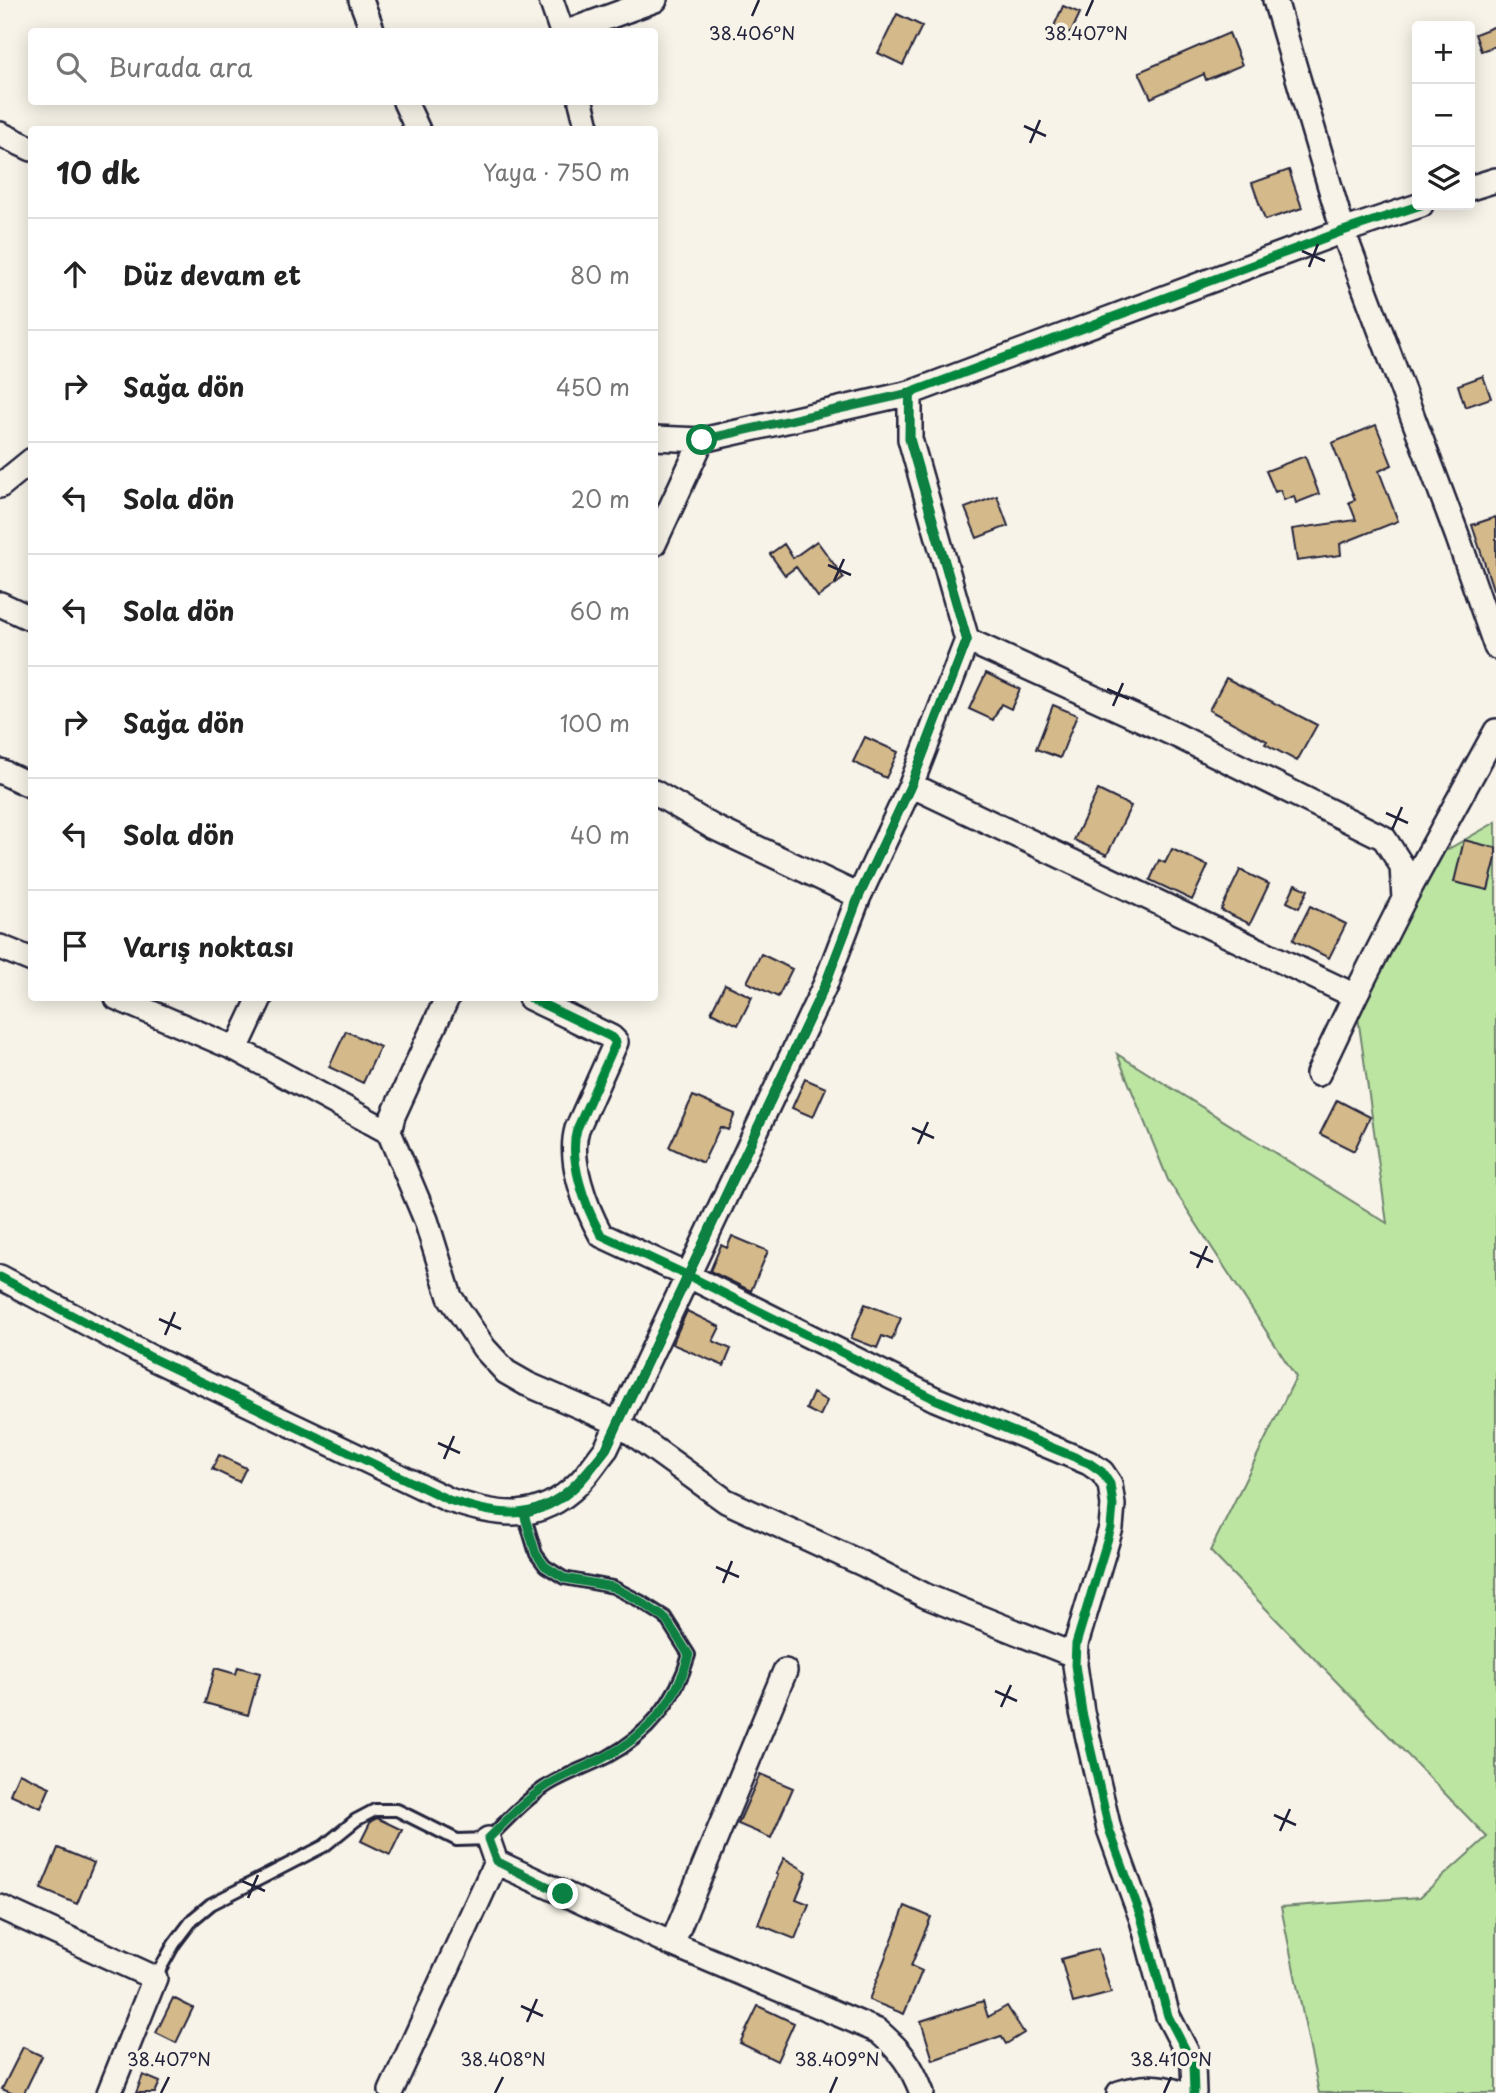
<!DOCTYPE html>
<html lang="tr">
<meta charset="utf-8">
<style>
:root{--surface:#fff;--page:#f6f6f6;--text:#222;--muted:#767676;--line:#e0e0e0}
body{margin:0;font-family:"Playpen Sans",sans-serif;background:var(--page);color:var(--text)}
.controls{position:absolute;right:21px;top:21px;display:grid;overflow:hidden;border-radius:7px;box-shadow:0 4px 18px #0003}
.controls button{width:63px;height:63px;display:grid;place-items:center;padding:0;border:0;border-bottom:2px solid var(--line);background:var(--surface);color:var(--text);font:35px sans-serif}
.stop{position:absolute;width:21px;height:21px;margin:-16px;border:5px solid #0b8043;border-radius:50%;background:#fff}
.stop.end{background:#0b8043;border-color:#fff;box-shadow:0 2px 7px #0008}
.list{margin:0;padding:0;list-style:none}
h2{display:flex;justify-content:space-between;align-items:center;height:91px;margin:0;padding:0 28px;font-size:30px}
h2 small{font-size:23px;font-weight:400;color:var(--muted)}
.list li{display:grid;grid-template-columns:46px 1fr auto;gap:21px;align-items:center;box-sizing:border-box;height:112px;padding:0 28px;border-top:2px solid var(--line)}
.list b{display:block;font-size:26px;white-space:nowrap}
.list em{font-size:23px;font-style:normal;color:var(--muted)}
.icon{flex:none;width:38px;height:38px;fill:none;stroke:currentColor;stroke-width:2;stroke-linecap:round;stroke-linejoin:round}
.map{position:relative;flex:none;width:1496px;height:2093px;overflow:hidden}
.search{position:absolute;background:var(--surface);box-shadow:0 4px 18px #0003;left:28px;top:28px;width:630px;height:77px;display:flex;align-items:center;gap:18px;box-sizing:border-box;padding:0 24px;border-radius:7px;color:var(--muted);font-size:26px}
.panel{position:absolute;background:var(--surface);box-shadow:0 4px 18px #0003;left:28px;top:126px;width:630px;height:875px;border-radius:7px}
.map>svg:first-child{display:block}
.green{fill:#bce5a2;stroke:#6f846e;stroke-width:2}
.building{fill:#d4b98a;stroke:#22223b;stroke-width:2}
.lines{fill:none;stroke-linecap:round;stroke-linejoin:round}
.service-casing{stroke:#22223b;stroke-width:16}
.minor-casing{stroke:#22223b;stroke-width:28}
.service{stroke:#f7f3e8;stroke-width:10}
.minor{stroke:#f7f3e8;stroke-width:23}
.cycleway-casing{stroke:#f7f3e8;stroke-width:13}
.cycleway{stroke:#00873e;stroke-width:9}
.route{stroke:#0b8043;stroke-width:9}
.ticks{fill:none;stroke:#22223b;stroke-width:2.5}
.ticks-label{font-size:18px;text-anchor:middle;fill:#22223b;stroke:#f7f3e8;stroke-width:7;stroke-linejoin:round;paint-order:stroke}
</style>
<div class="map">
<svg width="1496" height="2093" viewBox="0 0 1496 2093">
<rect width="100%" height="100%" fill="#f7f3e8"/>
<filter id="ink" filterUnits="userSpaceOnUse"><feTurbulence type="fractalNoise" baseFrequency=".0143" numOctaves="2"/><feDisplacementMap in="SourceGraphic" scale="14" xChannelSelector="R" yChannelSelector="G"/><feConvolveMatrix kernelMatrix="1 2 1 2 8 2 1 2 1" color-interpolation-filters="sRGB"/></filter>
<g filter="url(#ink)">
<path class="green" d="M1496,822V2093H1319L1281,1907L1420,1897L1487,1837L1210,1551L1296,1377L1168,1180L1117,1054L1387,1223L1355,996L1424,863Z"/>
<path class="building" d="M1063,6L1080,13L1071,33L1054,26Z
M897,14L922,26L903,65L878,53Z
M1496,26V46L1481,51L1475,34Z
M1229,33L1242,65L1206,80L1204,74L1151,98L1139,72Z
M1289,170L1302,208L1265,220L1252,183Z
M1483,376L1491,398L1465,407L1458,385Z
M1376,425L1392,465L1379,471L1398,521L1340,544L1341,555L1297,561L1292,529L1356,520L1349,502L1355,500L1332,443Z
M1305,456L1319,494L1296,503L1294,496L1284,500L1280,490L1275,492L1266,471Z
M997,496L1008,526L977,538L965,508Z
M1496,517V588L1493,589L1472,525Z
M817,541L844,578L818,597L796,567L785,575L770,554L784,544L793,558Z
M986,673L1020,689L1011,709L1001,704L993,720L969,709Z
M1226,678L1317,725L1297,761L1265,744L1267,741L1209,710Z
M1053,705L1077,715L1060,758L1036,749Z
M865,737L898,752L886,778L853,762Z
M1098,790L1131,806L1107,855L1074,840Z
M1464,840L1496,848V858L1488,890L1454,882Z
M1172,849L1208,866L1192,900L1150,880L1159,860L1165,863Z
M1240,870L1269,884L1250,924L1221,910Z
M1295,884L1308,890L1299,908L1287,902Z
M1310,906L1346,924L1329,958L1293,940Z
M761,954L792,969L778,997L747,982Z
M725,984L752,997L738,1025L711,1012Z
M346,1031L380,1047L363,1083L329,1067Z
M805,1079L826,1088L813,1117L792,1108Z
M693,1096L735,1114L728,1130L720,1127L703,1163L669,1147Z
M1337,1100L1370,1117L1354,1151L1320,1134Z
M732,1236L768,1251L751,1291L710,1271L721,1245L727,1248Z
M865,1304L901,1318L892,1340L882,1336L877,1348L851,1338Z
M687,1311L720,1327L713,1341L731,1349L724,1366L672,1344Z
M813,1393L827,1401L820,1416L806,1409Z
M219,1455L246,1468L239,1482L212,1469Z
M238,1667L260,1673L248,1715L205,1703L215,1668L236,1674Z
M19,1773L50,1787L41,1808L10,1794Z
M760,1774L793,1788L771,1838L738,1824Z
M377,1818L402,1830L390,1855L361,1841L371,1821Z
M58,1848L94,1863L77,1904L41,1889Z
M784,1858L807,1872L796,1899L809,1904L795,1939L758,1924L778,1875L776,1874Z
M905,1906L931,1917L911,1966L922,1971L904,2014L869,2000Z
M1098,1949L1111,1993L1073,2003L1061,1959Z
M173,1998L193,2008L176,2043L156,2033Z
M983,2001L988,2017L1007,2006L1024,2033L1006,2044L1001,2036L933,2060L921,2021Z
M758,2006L794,2023L777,2061L740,2043Z
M23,2047L42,2056L24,2093H11L2,2089Z
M143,2075L160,2082L155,2093H136Z"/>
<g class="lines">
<defs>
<path id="service" d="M155,1978L174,1944L193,1919L211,1904L324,1846L356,1820L375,1810H397L457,1840L488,1839C507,1820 526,1799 548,1785C567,1773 588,1767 607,1757C648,1735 676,1700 689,1655L665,1617L640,1601L613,1587L564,1578L545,1566L536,1554L524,1514"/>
<path id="minor" d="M361,0L373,32
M551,0L562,32
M1275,0L1343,231L1457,535L1496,647
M567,32L655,0
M405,102L418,130
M581,102L588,130
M0,134L32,149
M1470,188L1496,180
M654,438L702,440L910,393
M0,486L32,460
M654,544L702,440
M0,604L32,619
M967,640L1178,736L1384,838L1402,866L1404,899
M0,771L32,786
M911,785L1355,996L1404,899L1496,731
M654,792L713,827L859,896
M0,947L32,960
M117,998L236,1049L389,1132
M447,998L393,1116L389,1132L426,1220L450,1297L484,1348L506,1372L527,1384L618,1423L726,1501L863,1564L926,1596L1076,1656
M530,998L611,1037L616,1042L577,1129C568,1160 585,1206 601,1235L689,1276L935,1399L1089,1463L1102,1472L1110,1484L1113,1505L1111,1528L1076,1644L1075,1665L1082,1712L1109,1829L1142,1920L1168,2016L1193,2064L1194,2093
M236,1049L260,998
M1318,1074L1355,996
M0,1277L154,1359L449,1500C499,1516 538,1524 579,1483C589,1473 597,1460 606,1449L825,985L859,896L911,785L967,640L910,439V393L1343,231L1421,205
M488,1839L496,1862
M0,1907L155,1978L109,2093
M672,1944L785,1671
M391,2091L496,1862L672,1944L878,2031C901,2051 911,2064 922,2093
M1119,2093C1141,2086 1157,2085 1180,2093"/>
</defs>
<use href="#service" class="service-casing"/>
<use href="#minor" class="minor-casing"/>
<use href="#service" class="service"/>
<use href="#minor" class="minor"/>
<defs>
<path id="cycleway" d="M530,998L611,1037L616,1042L577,1129C568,1160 585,1206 601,1235L689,1276L935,1399L1089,1463L1102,1472L1110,1484L1113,1505L1111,1528L1076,1644L1075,1665L1082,1712L1109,1829L1142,1920L1168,2016L1193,2064L1194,2093
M0,1277L154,1359L449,1500C499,1516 538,1524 579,1483C589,1473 597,1460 606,1449L825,985L859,896L911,785L967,640L910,439V393L1343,231L1421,205"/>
</defs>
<use href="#cycleway" class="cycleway-casing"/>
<use href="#cycleway" class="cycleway"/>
</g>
</g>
<g class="lines" filter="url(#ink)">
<path class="route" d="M563,1894L496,1861L488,1839C507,1820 526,1799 548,1785C567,1773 588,1767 607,1756C648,1735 677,1700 689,1655L665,1618L640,1601L613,1587L564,1578L545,1566L536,1554L524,1514C565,1501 580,1481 606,1449L825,985L859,896L911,785L967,640L909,439L910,393L702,440"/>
</g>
<path class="ticks" d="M752,16L759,0M1086,16L1093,0M1024,126L1046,136M1030,143L1040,120M1302,251L1325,261M1309,267L1318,244M828,565L851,575M834,581L844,559M1107,689L1129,699M1113,706L1123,683M1386,813L1408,823M1392,830L1402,807M912,1128L934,1138M918,1144L928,1122M1190,1252L1213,1262M1197,1268L1207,1246M159,1319L181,1329M165,1335L175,1312M438,1443L460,1453M444,1459L454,1436M716,1567L739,1577M723,1583L732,1561M995,1691L1017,1701M1001,1707L1011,1685M1274,1815L1296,1825M1280,1831L1290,1809M242,1881L265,1891M248,1898L258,1875M521,2006L543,2016M527,2022L537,1999M161,2093L169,2077M495,2093L503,2077M830,2093L837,2077M1164,2093L1171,2077"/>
<g class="ticks-label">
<text x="752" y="40">38.406°N</text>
<text x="1086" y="40">38.407°N</text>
<text x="169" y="2066">38.407°N</text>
<text x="503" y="2066">38.408°N</text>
<text x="837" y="2066">38.409°N</text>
<text x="1171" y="2066">38.410°N</text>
</g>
</svg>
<div class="controls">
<button>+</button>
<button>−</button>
<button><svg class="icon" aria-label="layers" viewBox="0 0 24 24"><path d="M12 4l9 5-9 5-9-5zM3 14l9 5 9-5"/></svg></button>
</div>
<div class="stop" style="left:702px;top:440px"></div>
<div class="stop end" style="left:563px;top:1894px"></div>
<div class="search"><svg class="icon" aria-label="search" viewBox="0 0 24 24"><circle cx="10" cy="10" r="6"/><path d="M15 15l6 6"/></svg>Burada ara</div>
<section class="panel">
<h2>10 dk<small>Yaya · 750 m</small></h2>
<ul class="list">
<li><svg class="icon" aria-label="ahead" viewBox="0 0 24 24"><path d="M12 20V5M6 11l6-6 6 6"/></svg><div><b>Düz devam et</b></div><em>80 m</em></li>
<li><svg class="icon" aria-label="right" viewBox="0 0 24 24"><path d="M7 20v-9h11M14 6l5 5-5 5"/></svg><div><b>Sağa dön</b></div><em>450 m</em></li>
<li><svg class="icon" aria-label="left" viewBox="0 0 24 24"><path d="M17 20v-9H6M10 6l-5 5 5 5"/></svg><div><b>Sola dön</b></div><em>20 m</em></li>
<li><svg class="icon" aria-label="left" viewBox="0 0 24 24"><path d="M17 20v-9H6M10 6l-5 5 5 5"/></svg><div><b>Sola dön</b></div><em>60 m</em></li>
<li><svg class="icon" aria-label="right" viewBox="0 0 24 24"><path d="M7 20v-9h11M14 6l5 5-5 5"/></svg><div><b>Sağa dön</b></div><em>100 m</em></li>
<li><svg class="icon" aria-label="left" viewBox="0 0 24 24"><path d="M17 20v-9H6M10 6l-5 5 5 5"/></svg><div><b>Sola dön</b></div><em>40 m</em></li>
<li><svg class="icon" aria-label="arrive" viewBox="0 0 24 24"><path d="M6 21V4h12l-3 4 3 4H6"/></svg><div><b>Varış noktası</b></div></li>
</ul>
</section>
</div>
